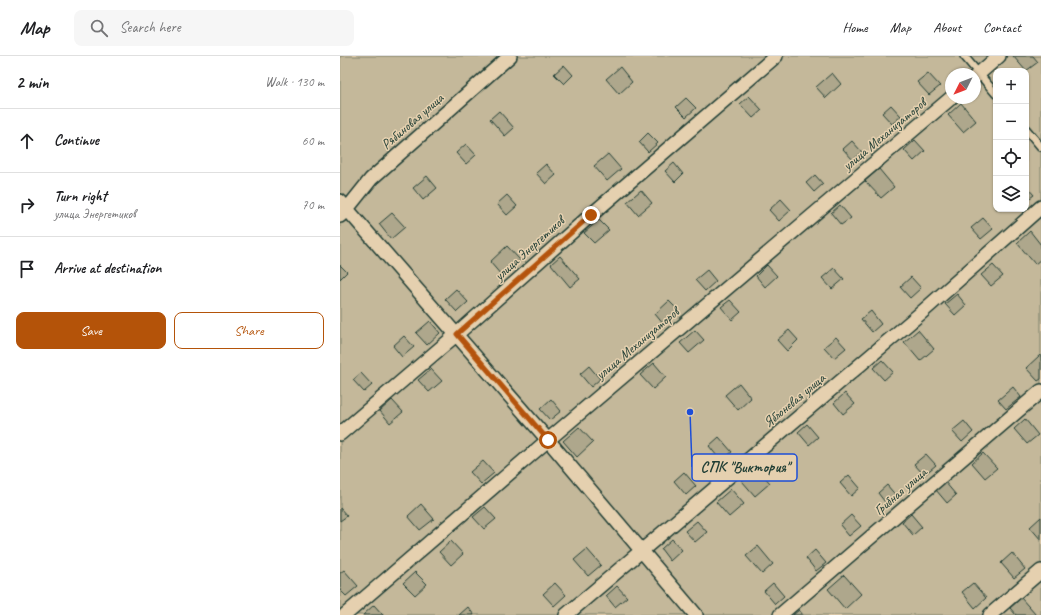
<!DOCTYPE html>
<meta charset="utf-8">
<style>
:root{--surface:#fff;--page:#f6f6f6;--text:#202124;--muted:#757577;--line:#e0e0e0;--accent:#b45309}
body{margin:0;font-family:Caveat,sans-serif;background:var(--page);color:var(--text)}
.controls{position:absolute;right:12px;top:12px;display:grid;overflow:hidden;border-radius:8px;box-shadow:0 1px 3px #0004}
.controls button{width:36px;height:36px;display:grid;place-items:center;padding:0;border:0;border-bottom:1px solid var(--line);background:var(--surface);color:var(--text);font:20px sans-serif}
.compass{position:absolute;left:605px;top:12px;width:36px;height:36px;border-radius:50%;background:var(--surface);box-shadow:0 1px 3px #0004;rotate:228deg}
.stop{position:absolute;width:12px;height:12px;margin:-9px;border:3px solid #b45309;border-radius:50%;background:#fff}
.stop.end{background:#b45309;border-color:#fff;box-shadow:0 1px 4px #0008}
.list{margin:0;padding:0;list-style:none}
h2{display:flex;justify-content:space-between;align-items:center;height:52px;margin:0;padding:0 16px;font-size:17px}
h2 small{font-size:13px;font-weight:400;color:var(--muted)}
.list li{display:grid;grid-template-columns:26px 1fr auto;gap:12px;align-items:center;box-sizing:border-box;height:64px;padding:0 16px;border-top:1px solid var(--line)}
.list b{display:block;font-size:15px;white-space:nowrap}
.list p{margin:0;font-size:13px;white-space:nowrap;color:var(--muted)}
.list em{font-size:13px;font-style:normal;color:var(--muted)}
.actions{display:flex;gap:8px;padding:12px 16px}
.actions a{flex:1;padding:9px 0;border:1px solid var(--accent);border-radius:8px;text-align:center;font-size:14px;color:var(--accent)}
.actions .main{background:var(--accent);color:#fff}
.icon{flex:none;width:22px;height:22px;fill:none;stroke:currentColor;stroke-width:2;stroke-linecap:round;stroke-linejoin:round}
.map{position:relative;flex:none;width:701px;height:559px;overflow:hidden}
header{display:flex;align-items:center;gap:24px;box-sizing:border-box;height:56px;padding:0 20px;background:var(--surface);border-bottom:1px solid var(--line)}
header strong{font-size:19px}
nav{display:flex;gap:22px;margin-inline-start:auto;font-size:14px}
.search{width:280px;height:36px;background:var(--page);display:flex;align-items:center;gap:10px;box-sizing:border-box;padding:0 14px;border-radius:8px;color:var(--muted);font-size:15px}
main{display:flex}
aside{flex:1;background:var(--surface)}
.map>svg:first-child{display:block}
.green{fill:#c4b89a;stroke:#727a67;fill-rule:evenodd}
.building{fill:#aea78c;stroke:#1f3d34}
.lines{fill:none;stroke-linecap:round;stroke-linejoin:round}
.service-casing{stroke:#1f3d34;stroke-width:10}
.minor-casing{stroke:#1f3d34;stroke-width:16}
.service{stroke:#e5d0af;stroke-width:7}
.minor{stroke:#e5d0af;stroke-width:13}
.route{stroke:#b45309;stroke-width:5}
.labels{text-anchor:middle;stroke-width:3;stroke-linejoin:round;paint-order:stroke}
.street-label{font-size:14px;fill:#1f3d34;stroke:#e5d0af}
.leader{fill:none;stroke:#1d4ed8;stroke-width:1.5}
.callout-dot{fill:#1d4ed8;stroke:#e5d0af;stroke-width:1.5}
.callout{fill:#e5d0af;stroke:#1d4ed8;stroke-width:1.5}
.callout-label{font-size:15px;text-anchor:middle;font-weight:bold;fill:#1f3d34}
</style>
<header>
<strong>Map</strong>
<div class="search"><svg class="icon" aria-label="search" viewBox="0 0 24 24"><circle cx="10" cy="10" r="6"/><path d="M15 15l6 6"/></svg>Search here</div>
<nav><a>Home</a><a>Map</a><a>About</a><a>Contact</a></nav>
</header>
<main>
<aside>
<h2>2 min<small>Walk · 130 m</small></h2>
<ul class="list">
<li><svg class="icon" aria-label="ahead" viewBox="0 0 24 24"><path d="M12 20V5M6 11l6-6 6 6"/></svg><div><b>Continue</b></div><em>60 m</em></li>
<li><svg class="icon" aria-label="right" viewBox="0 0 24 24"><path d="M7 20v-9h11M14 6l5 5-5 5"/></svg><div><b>Turn right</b><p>улица Энергетиков</p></div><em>70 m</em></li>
<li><svg class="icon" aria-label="arrive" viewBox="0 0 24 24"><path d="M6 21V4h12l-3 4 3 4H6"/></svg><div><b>Arrive at destination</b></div></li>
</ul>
<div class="actions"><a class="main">Save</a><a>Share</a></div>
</aside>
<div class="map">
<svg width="701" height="559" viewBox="0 0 701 559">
<rect width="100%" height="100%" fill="#e5d0af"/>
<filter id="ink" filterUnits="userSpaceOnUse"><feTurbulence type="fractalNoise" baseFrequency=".025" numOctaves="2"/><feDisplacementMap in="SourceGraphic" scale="8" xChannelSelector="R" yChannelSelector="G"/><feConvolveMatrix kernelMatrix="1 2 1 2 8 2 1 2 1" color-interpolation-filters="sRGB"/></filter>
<g filter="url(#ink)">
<path class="green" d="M0,0H701V559H0ZM656,15H686V153H656ZM611,18H635V42H611Z"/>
<path class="building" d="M673,0H693L698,6L686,15Z
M224,9L233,19L224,28L214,18Z
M280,11L292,26L279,38L266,23Z
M492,17L501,28L486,42L476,31Z
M588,17L600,30L589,39L577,26Z
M409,40L422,54L413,62L400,48Z
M346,42L356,52L346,61L336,51Z
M621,47L636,65L623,76L608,59Z
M551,49L561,60L552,68L542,57Z
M159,55L174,72L165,80L150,63Z
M308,77L318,87L308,96L299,86Z
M575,84L585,95L574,105L564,94Z
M512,85L522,96L513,104L503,93Z
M126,88L136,99L126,108L116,97Z
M268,98L281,113L267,125L254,110Z
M334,107L343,118L335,126L325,115Z
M206,108L216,119L206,128L196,117Z
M539,113L554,131L541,142L525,125Z
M475,119L483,128L474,136L466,127Z
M87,120L97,132L83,144L73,132Z
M686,130L694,139L686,145Z
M301,134L312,147L298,159L287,146Z
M167,139L177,150L167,159L157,148Z
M441,143L451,154L439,165L429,154Z
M500,149L511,162L501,169L491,157Z
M52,157L65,171L51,183L39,168Z
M643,162L653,173L641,183L631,172Z
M259,164L269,174L254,187L244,177Z
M690,175L701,189V203L695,208L677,187Z
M167,190L180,204L162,220L150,206Z
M220,200L240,223L230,231L211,208Z
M0,209L7,216L0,223Z
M427,209L437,220L425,231L416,220Z
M653,209L663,220L651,230L641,219Z
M494,212L504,223L492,233L482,222Z
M367,214L376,225L365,235L355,224Z
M571,221L581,232L570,242L560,231Z
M116,233L128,246L117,256L105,243Z
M617,238L626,249L615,259L605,248Z
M390,244L401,256L392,264L381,251Z
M329,245L339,255L324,269L315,258Z
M531,255L541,268L532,276L521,263Z
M90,265L100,277L87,289L76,277Z
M355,274L364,284L349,297L340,287Z
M449,274L458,284L447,295L437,284Z
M578,274L594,293L580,305L564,286Z
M64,280L74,291L62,301L53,290Z
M496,281L506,292L494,302L484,291Z
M700,299L701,301V323L698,325L686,312Z
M542,304L553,316L544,324L533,312Z
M314,307L326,321L313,333L300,319Z
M249,310L260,323L251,331L240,318Z
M91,313L102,325L89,336L78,324Z
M21,317L32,329L24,336L13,324Z
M399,327L411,342L398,354L385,339Z
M673,331L681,341L666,353L658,344Z
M505,337L515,348L503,358L494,347Z
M211,343L221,355L210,364L200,353Z
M52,344L63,356L50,367L40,355Z
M685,363L698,379L687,388L674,373Z
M624,365L633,376L622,386L612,375Z
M467,368L478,381L469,389L458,376Z
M239,371L253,386L237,401L223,385Z
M379,381L392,396L381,405L369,390Z
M643,397L657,412L645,422L632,407Z
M586,398L596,409L584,419L574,408Z
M143,405L154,417L141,428L130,416Z
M417,412L430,427L415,440L402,425Z
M344,416L356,430L346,439L334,425Z
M509,419L520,432L511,440L500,427Z
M605,426L616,439L607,447L596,434Z
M547,429L558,442L548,450L538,437Z
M391,433L404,448L389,461L376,446Z
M81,448L94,463L80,474L68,460Z
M145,451L156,463L144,473L133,461Z
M0,452L7,460L0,465Z
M571,458L582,471L573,479L562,466Z
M511,459L521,470L509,480L500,469Z
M701,461V484L690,471Z
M357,465L367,476L355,486L345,475Z
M332,483L342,494L330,505L321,493Z
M111,485L123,498L111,509L99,496Z
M418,490L433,508L422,518L406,500Z
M247,493L261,509L248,520L234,504Z
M475,494L486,507L476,515L466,502Z
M672,497L685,513L674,522L661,507Z
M4,514L18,530L6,540L0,534V517Z
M75,516L87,528L75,539L63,527Z
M504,519L521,538L505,553L488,533Z
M215,527L226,539L214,550L203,538Z
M433,527L444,540L435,548L424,535Z
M633,527L646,542L635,552L622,536Z
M277,530L287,541L275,551L266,540Z
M681,542L696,559H676L670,552Z
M34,549L43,559H23Z
M128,551L134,559H119Z
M459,554L463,559H453Z"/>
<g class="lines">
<defs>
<path id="service" d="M624,0L656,38
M686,73L701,91"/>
<path id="minor" d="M635,21L659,0
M0,145L208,384L356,559
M0,160L7,153L31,123L170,0
M0,378L117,278L251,159L436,0
M5,559L208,384L611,42
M226,559L581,257L701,151
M440,559L701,335
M650,559L701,515"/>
</defs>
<use href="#service" class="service-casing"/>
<use href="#minor" class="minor-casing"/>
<use href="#service" class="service"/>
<use href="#minor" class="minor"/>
</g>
</g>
<g class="lines" filter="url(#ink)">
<path class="route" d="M208,384L117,278L251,159"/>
</g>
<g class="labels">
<g class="street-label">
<text transform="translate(72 65) rotate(-41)" y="5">Рябиновая улица</text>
<text transform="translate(544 78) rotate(-40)" y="5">улица Механизаторов</text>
<text transform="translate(189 192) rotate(-42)" y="5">улица Энергетиков</text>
<text transform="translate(297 287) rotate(-40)" y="5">улица Механизаторов</text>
<text transform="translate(454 344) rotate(-40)" y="5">Яблоневая улица</text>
<text transform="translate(560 435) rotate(-41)" y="5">Грибная улица</text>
</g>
</g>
<path class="leader" d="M350 356L352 411"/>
<circle class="callout-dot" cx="350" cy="356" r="4"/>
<rect class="callout" x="352" y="398" width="105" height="27" rx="4"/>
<g class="callout-label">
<text x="405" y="416">СПК "Виктория"</text>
</g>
</svg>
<div class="controls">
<button>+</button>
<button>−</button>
<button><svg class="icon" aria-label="locate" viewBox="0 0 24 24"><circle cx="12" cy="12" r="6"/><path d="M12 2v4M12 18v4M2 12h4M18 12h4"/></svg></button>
<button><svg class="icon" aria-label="layers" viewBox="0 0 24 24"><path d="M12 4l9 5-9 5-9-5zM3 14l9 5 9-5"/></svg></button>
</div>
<svg class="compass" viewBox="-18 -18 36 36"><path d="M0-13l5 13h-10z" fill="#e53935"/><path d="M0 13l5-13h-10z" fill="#757577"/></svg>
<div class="stop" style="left:208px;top:384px"></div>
<div class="stop end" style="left:251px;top:159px"></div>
</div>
</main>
